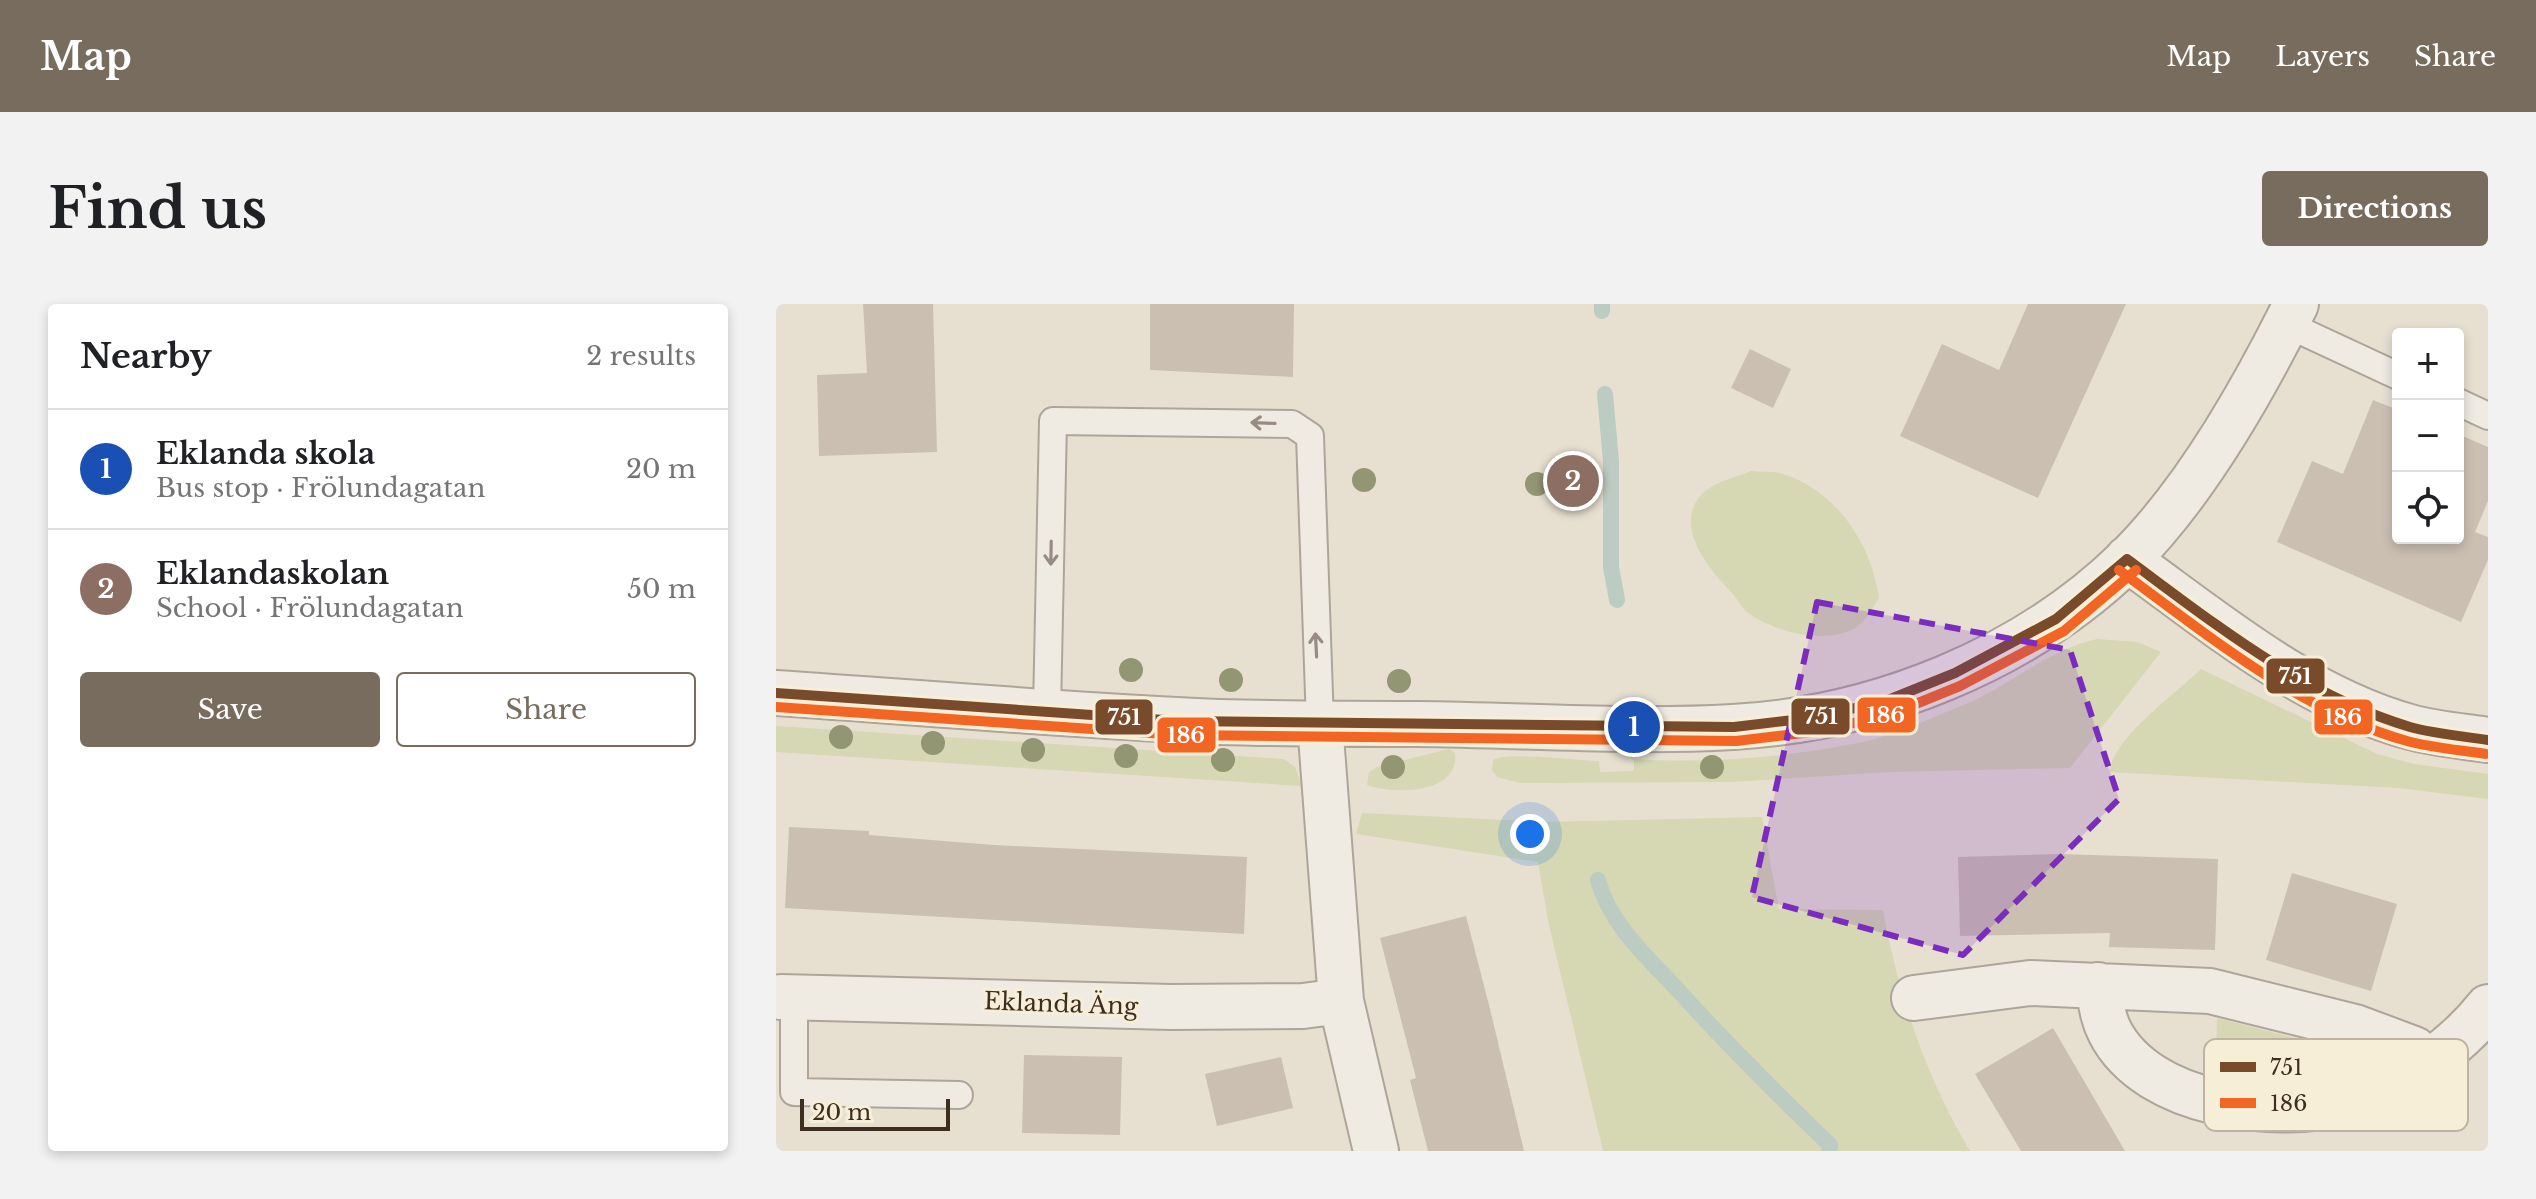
<!DOCTYPE html>
<meta charset="utf-8">
<style>
:root{--surface:#fff;--page:#f2f2f2;--text:#202124;--muted:#757577;--line:#e0e0e0;--accent:#786c5e}
body{margin:0;font-family:"Libre Baskerville",serif;background:var(--page);color:var(--text)}
.controls{position:absolute;right:24px;top:24px;display:grid;overflow:hidden;border-radius:8px;box-shadow:0 4px 12px #0003}
.controls button{width:72px;height:72px;display:grid;place-items:center;padding:0;border:0;border-bottom:2px solid var(--line);background:var(--surface);color:var(--text);font:40px sans-serif}
.scale{position:absolute;left:24px;bottom:20px;width:150px;box-sizing:border-box;padding-left:8px;border:4px solid #3d2e20;border-top:0;font-size:22px;line-height:28px;white-space:nowrap;color:#3d2e20;-webkit-text-stroke:6px #f7eed8;paint-order:stroke}
.you{position:absolute;left:754px;top:530px;width:28px;height:28px;margin:-20px;border:6px solid #fff;border-radius:50%;background:#1a73e8;box-shadow:0 0 0 12px #1a73e833}
.badge{display:grid;place-items:center;width:52px;height:52px;border-radius:50%;background:var(--accent);color:#fff;font-size:26px;font-weight:700}
.pin{position:absolute;translate:-50% -50%;border:4px solid #fff;box-shadow:0 2px 8px #0006}
.list{margin:0;padding:0;list-style:none}
h2{display:flex;justify-content:space-between;align-items:center;height:104px;margin:0;padding:0 32px;font-size:34px}
h2 small{font-size:26px;font-weight:400;color:var(--muted)}
.list li{display:grid;grid-template-columns:52px 1fr auto;gap:24px;align-items:center;box-sizing:border-box;height:120px;padding:0 32px;border-top:2px solid var(--line)}
.list b{display:block;font-size:30px;white-space:nowrap}
.list p{margin:0;font-size:26px;white-space:nowrap;color:var(--muted)}
.list em{font-size:26px;font-style:normal;color:var(--muted)}
.actions{display:flex;gap:16px;padding:24px 32px}
.actions a{flex:1;padding:18px 0;border:2px solid var(--accent);border-radius:8px;text-align:center;font-size:28px;color:var(--accent)}
.actions .main{background:var(--accent);color:#fff}
.icon{flex:none;width:44px;height:44px;fill:none;stroke:currentColor;stroke-width:2;stroke-linecap:round;stroke-linejoin:round}
.map{position:relative;flex:none;width:1712px;height:847px;overflow:hidden;border-radius:8px}
header{display:flex;align-items:center;gap:48px;box-sizing:border-box;height:112px;padding:0 40px;background:var(--accent);color:#fff}
header strong{font-size:38px}
nav{display:flex;gap:44px;margin-inline-start:auto;font-size:28px}
.intro{display:flex;align-items:center;justify-content:space-between;box-sizing:border-box;height:192px;padding:0 48px}
h1{margin:0;font-size:56px}
.button{padding:20px 36px;border-radius:8px;background:var(--accent);color:#fff;font-size:28px;font-weight:700}
main{display:flex;gap:48px;padding:0 48px}
aside{flex:1;background:var(--surface);border-radius:8px;box-shadow:0 4px 12px #0003}
.map>svg:first-child{display:block}
.green{fill:#d6d7b3}
.lines{fill:none;stroke-linecap:round;stroke-linejoin:round}
.stream{stroke:#bcccc2;stroke-width:16}
.building{fill:#cbbfb2}
.lane-casing{stroke:#ada599;stroke-width:30}
.street-casing{stroke:#ada599;stroke-width:48}
.lane{stroke:#efebe3;stroke-width:26}
.street{stroke:#efebe3;stroke-width:44}
.bus-1-casing{stroke:#f7eed8;stroke-width:16}
.bus-2-casing{stroke:#f7eed8;stroke-width:16}
.bus-1{stroke:#7a4b2a;stroke-width:10}
.bus-2{stroke:#f26522;stroke-width:10}
.tree{fill:#929673}
.oneway{stroke:#968c82}
.marked{fill:#7b2cbf;fill-opacity:0.2;stroke:#7b2cbf;stroke-width:6;stroke-dasharray:16 10;stroke-linejoin:round}
.labels{text-anchor:middle;stroke-width:6;stroke-linejoin:round;paint-order:stroke}
.street-label{font-size:24px;fill:#3d2e20;stroke:#f7eed8}
.key{fill:#f7eed8;stroke:#bfb4a1;stroke-width:2}
.key-label{font-size:22px;fill:#3d2e20}
.line-badge{stroke:#f7eed8;stroke-width:3}
.badge-label{font-size:22px;text-anchor:middle;font-weight:bold;fill:#fff}
</style>
<header>
<strong>Map</strong>
<nav><a>Map</a><a>Layers</a><a>Share</a></nav>
</header>
<div class="intro"><h1>Find us</h1><a class="button">Directions</a></div>
<main>
<aside>
<h2>Nearby<small>2 results</small></h2>
<ul class="list">
<li><span class="badge" style="background:#1a4fb4">1</span><div><b>Eklanda skola</b><p>Bus stop · Frölundagatan</p></div><em>20 m</em></li>
<li><span class="badge" style="background:#8d6e63">2</span><div><b>Eklandaskolan</b><p>School · Frölundagatan</p></div><em>50 m</em></li>
</ul>
<div class="actions"><a class="main">Save</a><a>Share</a></div>
</aside>
<div class="map">
<svg width="1712" height="847" viewBox="0 0 1712 847">
<rect width="100%" height="100%" fill="#e7e0d1"/>
<path class="green" d="M975,167C985,168 998,167 1007,170C1061,187 1096,241 1103,294C1097,303 1090,317 1081,323C1052,341 1002,329 975,311C966,306 962,295 955,288C935,267 901,228 921,196C932,179 958,174 975,167Z
M1321,335L1361,338L1385,348L1294,464L1114,468L955,478L744,479L721,473L716,466L717,456C732,447 800,457 823,457L824,468L858,467V455C932,460 1010,453 1082,439C1116,432 1153,415 1185,402C1232,383 1271,346 1321,335Z
M1425,365L1601,450L1638,460L1712,470V495L1622,484L1334,468C1334,436 1402,388 1425,365Z
M0,422L508,455L519,463L526,482L0,448Z
M673,445L679,449C684,490 619,491 591,481L593,468L601,463Z
M586,509L768,518L986,513L1003,605L1107,606C1123,693 1149,771 1194,847H827L772,617L762,558L580,530Z
M1441,714C1467,721 1590,750 1602,764L1566,784L1439,786Z"/>
<g class="lines">
<path class="stream" d="M826,0V7
M829,90L835,157V263L841,296
M822,576C834,620 869,651 900,684C949,738 1001,790 1054,841L1053,847"/>
</g>
<path class="building" d="M87,0H157L161,148L43,152L41,71L91,69Z
M374,0H518L517,73L374,66Z
M1252,0H1350L1262,194L1124,132L1166,40L1223,66Z
M974,45L1015,65L997,104L955,84Z
M1597,96L1622,106V234H1682V130L1712,143V197L1699,228L1712,233V256L1685,318L1501,238L1536,157L1567,170Z
M13,523L93,527V531L218,541L471,553L468,630L9,604Z
M1284,550L1442,555L1439,646L1333,643L1334,629L1184,632L1182,553Z
M1516,569L1621,600L1595,687L1490,656Z
M690,612L714,705L748,847H652L634,776L640,774L604,634Z
M1277,724L1349,847H1245L1199,770Z
M248,751L346,753L344,831L246,829Z
M505,753L517,804L441,822L429,770Z"/>
<g class="lines">
<defs>
<path id="lane" d="M1510,20L1622,72
M1682,98L1712,112
M271,407L277,117L516,120L534,132L544,419
M18,694V788L183,791"/>
<path id="street" d="M1351,255C1440,319 1527,393 1634,423C1659,430 1686,432 1712,436
M0,389C134,398 267,409 401,416C481,421 561,419 641,420C746,421 852,429 957,423C1100,415 1248,356 1351,256C1420,188 1477,87 1520,0
M544,419L565,697L600,847
M1322,681C1325,698 1326,713 1334,728C1372,802 1500,817 1572,798C1623,784 1680,744 1712,703
M5,693L395,703L527,702L565,697
M1138,694L1254,679L1434,687L1579,723L1638,745L1652,759"/>
</defs>
<use href="#lane" class="lane-casing"/>
<use href="#street" class="street-casing"/>
<use href="#lane" class="lane"/>
<use href="#street" class="street"/>
<defs>
<path id="bus-1" d="M1351,255C1439,320 1527,391 1634,423C1659,430 1686,432 1712,436
M0,389L403,417L958,423L1042,413L1112,396L1179,369L1280,315L1351,255"/>
<path id="bus-2" d="M1343,266C1433,332 1522,406 1631,437C1657,444 1684,446 1710,450
M0,403L403,431L960,437L1044,427L1115,410L1184,382L1288,327L1360,266"/>
</defs>
<use href="#bus-1" class="bus-1-casing"/>
<use href="#bus-2" class="bus-2-casing"/>
<use href="#bus-1" class="bus-1"/>
<use href="#bus-2" class="bus-2"/>
</g>
<g class="tree">
<circle cx="588" cy="176" r="12"/>
<circle cx="761" cy="180" r="12"/>
<circle cx="355" cy="366" r="12"/>
<circle cx="455" cy="376" r="12"/>
<circle cx="623" cy="377" r="12"/>
<circle cx="65" cy="433" r="12"/>
<circle cx="157" cy="439" r="12"/>
<circle cx="257" cy="446" r="12"/>
<circle cx="350" cy="452" r="12"/>
<circle cx="447" cy="456" r="12"/>
<circle cx="617" cy="463" r="12"/>
<circle cx="936" cy="463" r="12"/>
</g>
<defs><path id="oneway-shaft" d="M-6 0H5M1.5-3L5.5 0L1.5 3" fill="none" stroke-width="1.6" stroke-linecap="round" stroke-linejoin="round" transform="scale(2)"/></defs>
<g class="oneway">
<use href="#oneway-shaft" transform="translate(487 119) rotate(-178)"/>
<use href="#oneway-shaft" transform="translate(275 249) rotate(91)"/>
<use href="#oneway-shaft" transform="translate(540 341) rotate(-93)"/>
</g>
<path class="marked" d="M1041,298L1294,346L1343,495L1187,651L976,593Z"/>
<g class="labels">
<g class="street-label">
<text transform="translate(285 700) rotate(2)" y="8">Eklanda Äng</text>
</g>
</g>
<rect x="1428" y="735" width="264" height="92" rx="12" class="key"/>
<rect x="1444" y="758" width="36" height="10" fill="#7a4b2a"/>
<rect x="1444" y="794" width="36" height="10" fill="#f26522"/>
<g class="key-label">
<text x="1494" y="771">751</text>
<text x="1494" y="807">186</text>
</g>
<g class="line-badge">
<rect x="1489" y="353" width="61" height="38" rx="8" fill="#7a4b2a"/>
<rect x="1080" y="392" width="61" height="38" rx="8" fill="#f26522"/>
<rect x="1014" y="393" width="61" height="39" rx="8" fill="#7a4b2a"/>
<rect x="1537" y="394" width="61" height="38" rx="8" fill="#f26522"/>
<rect x="318" y="394" width="60" height="38" rx="8" fill="#7a4b2a"/>
<rect x="380" y="412" width="61" height="38" rx="8" fill="#f26522"/>
</g>
<g class="badge-label">
<text x="1519" y="380">751</text>
<text x="1110" y="419">186</text>
<text x="1045" y="420">751</text>
<text x="1567" y="421">186</text>
<text x="348" y="421">751</text>
<text x="410" y="439">186</text>
</g>
</svg>
<div class="controls">
<button>+</button>
<button>−</button>
<button><svg class="icon" aria-label="locate" viewBox="0 0 24 24"><circle cx="12" cy="12" r="6"/><path d="M12 2v4M12 18v4M2 12h4M18 12h4"/></svg></button>
</div>
<div class="scale">20 m</div>
<div class="you"></div>
<div class="pin badge" style="left:858px;top:423px;background:#1a4fb4">1</div>
<div class="pin badge" style="left:797px;top:177px;background:#8d6e63">2</div>
</div>
</main>
